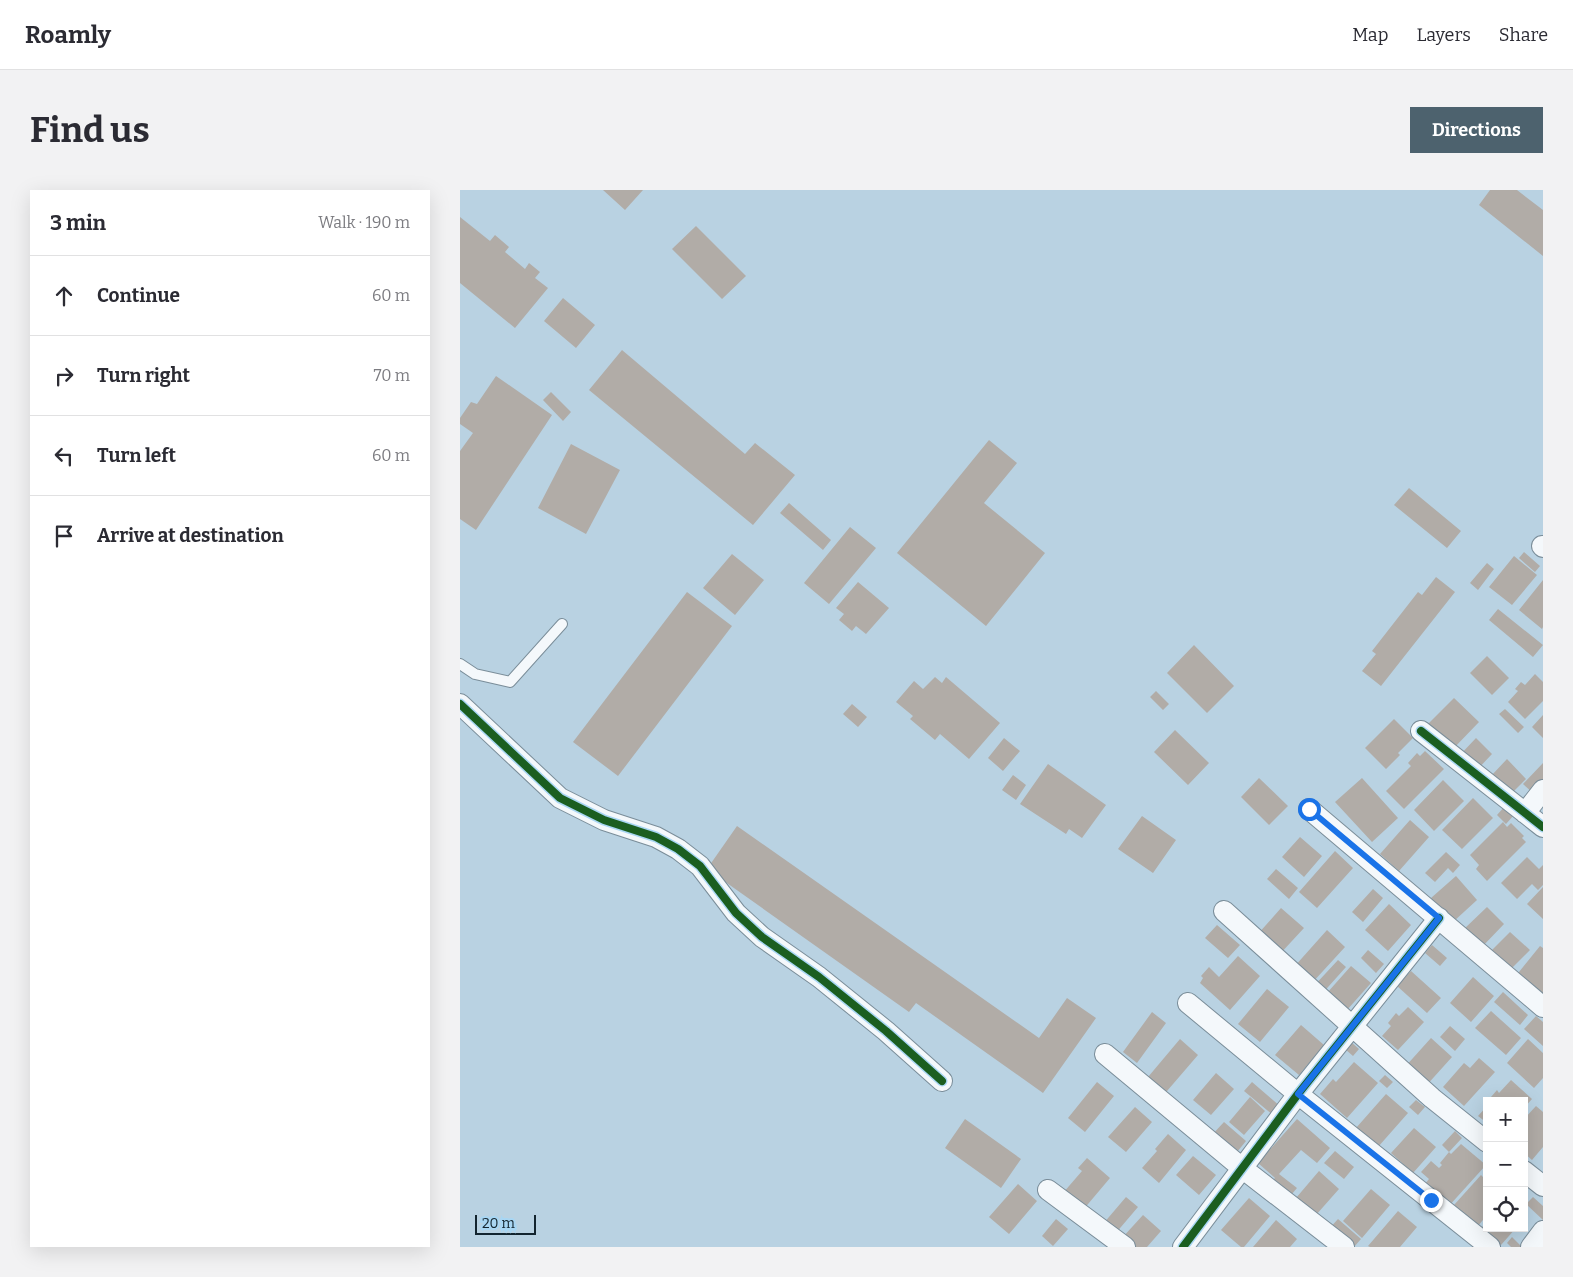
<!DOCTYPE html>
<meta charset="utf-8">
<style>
:root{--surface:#fff;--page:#f2f2f3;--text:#2b2b33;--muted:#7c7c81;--line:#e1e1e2;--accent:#4d626e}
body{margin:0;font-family:Bitter,serif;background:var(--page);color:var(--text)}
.controls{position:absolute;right:15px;bottom:15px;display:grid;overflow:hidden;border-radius:0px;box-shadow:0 5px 20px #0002}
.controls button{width:45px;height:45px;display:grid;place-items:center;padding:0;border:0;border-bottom:1px solid var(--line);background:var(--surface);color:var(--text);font:25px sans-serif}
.scale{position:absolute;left:15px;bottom:12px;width:61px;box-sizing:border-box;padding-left:5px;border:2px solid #13252f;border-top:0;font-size:14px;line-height:18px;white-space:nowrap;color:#13252f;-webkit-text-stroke:4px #a8d6f3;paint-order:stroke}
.stop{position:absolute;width:15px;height:15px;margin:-11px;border:4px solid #1a73e8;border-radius:50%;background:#fff}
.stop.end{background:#1a73e8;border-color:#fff;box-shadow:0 1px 5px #0008}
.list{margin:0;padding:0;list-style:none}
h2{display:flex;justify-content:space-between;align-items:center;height:65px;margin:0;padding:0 20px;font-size:21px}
h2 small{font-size:16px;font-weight:400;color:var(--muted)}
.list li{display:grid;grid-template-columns:32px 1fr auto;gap:15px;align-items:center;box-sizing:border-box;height:80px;padding:0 20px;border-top:1px solid var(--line)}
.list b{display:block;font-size:19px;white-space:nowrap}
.list em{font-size:16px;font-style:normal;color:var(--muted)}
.icon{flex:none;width:28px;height:28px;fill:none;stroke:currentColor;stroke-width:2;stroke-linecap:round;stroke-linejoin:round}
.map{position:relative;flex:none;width:1083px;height:1057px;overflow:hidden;border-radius:0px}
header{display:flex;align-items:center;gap:30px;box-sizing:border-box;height:70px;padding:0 25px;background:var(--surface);border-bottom:1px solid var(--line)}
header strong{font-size:24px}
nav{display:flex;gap:28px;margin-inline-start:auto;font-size:18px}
.intro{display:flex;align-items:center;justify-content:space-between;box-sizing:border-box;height:120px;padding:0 30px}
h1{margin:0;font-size:35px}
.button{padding:12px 22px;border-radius:0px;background:var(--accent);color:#fff;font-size:18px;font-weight:700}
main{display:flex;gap:30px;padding:0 30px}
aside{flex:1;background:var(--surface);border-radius:0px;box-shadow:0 5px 20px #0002}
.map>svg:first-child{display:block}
.building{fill:#b1aca7}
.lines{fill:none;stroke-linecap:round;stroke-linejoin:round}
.lane-casing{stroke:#7a8d99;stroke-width:12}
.street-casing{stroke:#7a8d99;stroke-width:22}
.lane{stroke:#f4f8fb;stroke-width:10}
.street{stroke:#f4f8fb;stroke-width:20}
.cycleway-casing{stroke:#a8d6f3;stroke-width:11}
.cycleway{stroke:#1b5e20;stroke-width:8}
.route{stroke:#1a73e8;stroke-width:6}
</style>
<header>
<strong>Roamly</strong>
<nav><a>Map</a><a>Layers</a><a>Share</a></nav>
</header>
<div class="intro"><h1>Find us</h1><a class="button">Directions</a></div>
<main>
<aside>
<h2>3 min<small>Walk · 190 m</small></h2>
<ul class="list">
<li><svg class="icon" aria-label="ahead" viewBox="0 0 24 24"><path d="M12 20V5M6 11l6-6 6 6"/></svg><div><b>Continue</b></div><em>60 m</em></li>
<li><svg class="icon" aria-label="right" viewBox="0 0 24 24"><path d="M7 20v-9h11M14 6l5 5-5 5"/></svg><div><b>Turn right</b></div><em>70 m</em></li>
<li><svg class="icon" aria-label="left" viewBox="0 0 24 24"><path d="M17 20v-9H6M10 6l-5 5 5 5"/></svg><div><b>Turn left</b></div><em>60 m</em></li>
<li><svg class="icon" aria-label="arrive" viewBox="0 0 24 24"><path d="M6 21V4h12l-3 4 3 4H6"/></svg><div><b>Arrive at destination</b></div></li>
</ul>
</aside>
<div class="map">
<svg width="1083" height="1057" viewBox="0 0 1083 1057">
<rect width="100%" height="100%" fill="#b9d2e2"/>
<path class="building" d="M143,0H183L165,20Z
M1030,0H1057L1083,20V66L1019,15Z
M0,27L30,51L35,45L49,57L45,62L65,79L69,73L80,82L75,88L88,98L55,138L0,93Z
M236,36L286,86L262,109L212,59Z
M103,108L135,135L116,158L84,131Z
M162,160L285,264L295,253L335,285L293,335L129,200Z
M36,186L92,225L16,340L0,329V261L13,243L0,234V228L11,212L17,214Z
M91,202L111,222L103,231L83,210Z
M529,250L557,273L524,313L585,363L526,436L437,363Z
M111,254L160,280L126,344L78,318Z
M949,298L1001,341L987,358L934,315Z
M329,313L371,350L363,360L320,323Z
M390,337L416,358L369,414L344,393Z
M1064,362L1080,376L1075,382L1059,368Z
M272,364L304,390L275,425L243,398Z
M1054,366L1077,385L1052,415L1029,397Z
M1027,373L1034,379L1018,400L1010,393Z
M976,387L995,402L921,496L902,481L916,464L912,461L958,402L962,405Z
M1083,390V437L1082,439L1059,420Z
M398,392L429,418L406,444L396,436L392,441L379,430L384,424L376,418Z
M227,402L272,436L158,586L113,552Z
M1038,419L1083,455L1073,467L1029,430Z
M734,455L774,496L747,523L707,483Z
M1027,466L1049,488L1032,505L1010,483Z
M1075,484L1083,492V511L1065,529L1048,512L1058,501L1055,499L1061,492L1065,495Z
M475,487L482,493L486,487L540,533L509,569L480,544L475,550L450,529L453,526L436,512L454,491L463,499Z
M696,501L709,514L703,520L690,507Z
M994,508L1019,532L992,560L967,535Z
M392,514L407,527L398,537L383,524Z
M1045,519L1064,537L1058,543L1039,524Z
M1083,525V548L1072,537Z
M934,529L953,548L938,563L940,565L926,579L905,558Z
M715,540L749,573L728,595L694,562Z
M544,548L560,561L543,581L528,568Z
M1016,548L1032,564L1015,582L999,566Z
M965,561L984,579L944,619L926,601L951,576L948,573L957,563L960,566Z
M1047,569L1066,589L1050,605L1031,586Z
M1083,573V593L1073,603L1063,594Z
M588,574L646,615L622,648L609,639L606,644L560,614Z
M553,585L566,595L556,610L542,600Z
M799,588L828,616L809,635L781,607Z
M902,588L938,628L912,652L875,612Z
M983,590L1004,611L974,641L954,620Z
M1013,608L1033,628L1002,659L982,640Z
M1045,616L1054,625L1046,634L1037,625Z
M682,626L716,650L693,683L658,659Z
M950,630L969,647L939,681L920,664Z
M1043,632L1047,637L1051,633L1064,646L1062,648L1066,652L1027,691L1016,679L1019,675L1010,665Z
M277,636L579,848L607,808L636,828L583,903L456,813L449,822L247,679Z
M840,647L862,666L844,687L822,667Z
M875,661L893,678L857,718L839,702Z
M986,662L1000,675L993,683L988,678L975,692L965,683Z
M1067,667L1079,679L1083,675V695L1078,700L1072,694L1057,709L1041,693Z
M816,679L838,698L829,709L807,689Z
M996,686L1017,710L993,732L971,708Z
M1083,697V729L1067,714Z
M913,699L923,708L903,732L892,722Z
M929,714L951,735L928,761L905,740Z
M1027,717L1044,734L1021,758L1003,740Z
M821,718L844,738L819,765L797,745Z
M757,735L780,755L768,768L745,748Z
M867,740L885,757L852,793L834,777Z
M1050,742L1070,760L1048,782L1029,763Z
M972,755L987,768L980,776L965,763Z
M1080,756L1083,758V809L1055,787Z
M908,760L924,774L916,783L901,768Z
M778,766L800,786L770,820L740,793L743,788L741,786L749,777L759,787Z
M878,770L886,777L860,806L852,798Z
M891,776L911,793L887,820L867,803Z
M951,781L981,808L967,823L937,796Z
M1013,787L1034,806L1011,832L990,813Z
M807,799L829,817L800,852L778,834Z
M1043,802L1068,825L1060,835L1034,812Z
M948,817L964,832L938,860L922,846L931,836L928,833L936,823L939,826Z
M1031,821L1061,848L1046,865L1015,838Z
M692,822L706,833L677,873L663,862Z
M1076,826L1083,832V856L1064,839Z
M841,835L864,855L839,885L815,865Z
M990,836L1005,849L995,861L980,847Z
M971,848L992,867L965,897L944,878Z
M720,849L738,865L701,908L683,893Z
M1068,849L1083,863V888L1074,898L1047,873Z
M891,852L899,859L893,866L885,859Z
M1019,868L1035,882L1004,916L983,897L1004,873L1010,878Z
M894,872L918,893L887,928L860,904L873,889L876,892Z
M756,883L774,899L751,925L733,910Z
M925,885L933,892L927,898L919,891Z
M1051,890L1072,909L1064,918V911H1032L1033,909L1031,907L1037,900L1039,903Z
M637,892L654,906L625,942L608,928Z
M792,892L821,917L814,926L784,901Z
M926,904L948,923L918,957L896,938Z
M790,907L805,921L784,945L769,932Z
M956,910L965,917L958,925L949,917Z
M1027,916V933L1018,926Z
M1076,916L1083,922V957L1072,970L1064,963V929Z
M675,917L692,932L666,962L648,947Z
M505,929L561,969L541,998L485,958Z
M837,929L870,958L857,973L841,960L819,984L837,998L826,1011L808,995L815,988L798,973Z
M764,932L786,951L773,967L750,947Z
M954,938L976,957L953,983L931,963Z
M995,941L1002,948L989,962L982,955Z
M708,944L726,960L699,993L682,978L697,961L695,959Z
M1001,954L1026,975L988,1017L964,995L969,989L961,982L971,971L979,978L982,975L980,973L989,962L991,964Z
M875,961L894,977L884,989L864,973Z
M733,966L756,985L739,1005L716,985Z
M627,968L650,988L623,1020L603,1003L622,981L618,978Z
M859,981L879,999L856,1025L836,1008Z
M1021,985L1027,991V1025L1018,1036L994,1015Z
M558,994L577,1011L549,1044L529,1027Z
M911,999L930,1015L902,1048L883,1031Z
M666,1007L678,1017L655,1044L643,1034Z
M1073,1007L1083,1016V1030L1066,1014Z
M789,1008L810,1026L784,1057H781L761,1040Z
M938,1021L957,1037L940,1057H910L908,1056Z
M683,1025L701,1041L687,1057H673L662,1048Z
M596,1029L608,1039L593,1056L582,1046Z
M878,1029L901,1049L894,1057H888L868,1040Z
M816,1030L837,1049L830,1057H793Z
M1027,1032V1038H1056L1041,1055L1022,1037Z
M1052,1047L1062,1057H1051L1047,1053Z"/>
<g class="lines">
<defs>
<path id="lane" d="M0,474L15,484L50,492L102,434"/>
<path id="street" d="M1082,356L1083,357
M0,514L100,608L144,630L196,647L218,659L240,676L276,723L302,747L359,787L426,841L482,891
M961,541L1083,637
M849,619L1083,817
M1065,623L1083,600
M764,721L972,908L1027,952
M728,813L838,904L1030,1057
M645,864L782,978L884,1057
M1064,981L1083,996
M588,1000L665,1057
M723,1057L838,904L979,728
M1071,1057L1083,1041"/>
</defs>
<use href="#lane" class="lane-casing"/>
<use href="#street" class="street-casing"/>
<use href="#lane" class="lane"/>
<use href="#street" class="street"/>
<defs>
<path id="cycleway" d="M0,514L100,608L144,630L196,647L218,659L240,676L276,723L302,747L359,787L426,841L482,891
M961,541L1083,637
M723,1057L838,904L979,728"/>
</defs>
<use href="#cycleway" class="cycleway-casing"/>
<use href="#cycleway" class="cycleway"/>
</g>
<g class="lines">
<path class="route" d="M849,619L979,728L838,904L971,1010"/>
</g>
</svg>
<div class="controls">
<button>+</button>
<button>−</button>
<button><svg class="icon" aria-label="locate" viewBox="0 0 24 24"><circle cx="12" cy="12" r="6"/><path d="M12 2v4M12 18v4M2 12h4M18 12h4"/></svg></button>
</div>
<div class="scale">20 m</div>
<div class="stop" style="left:849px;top:619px"></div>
<div class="stop end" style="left:971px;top:1010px"></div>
</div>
</main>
